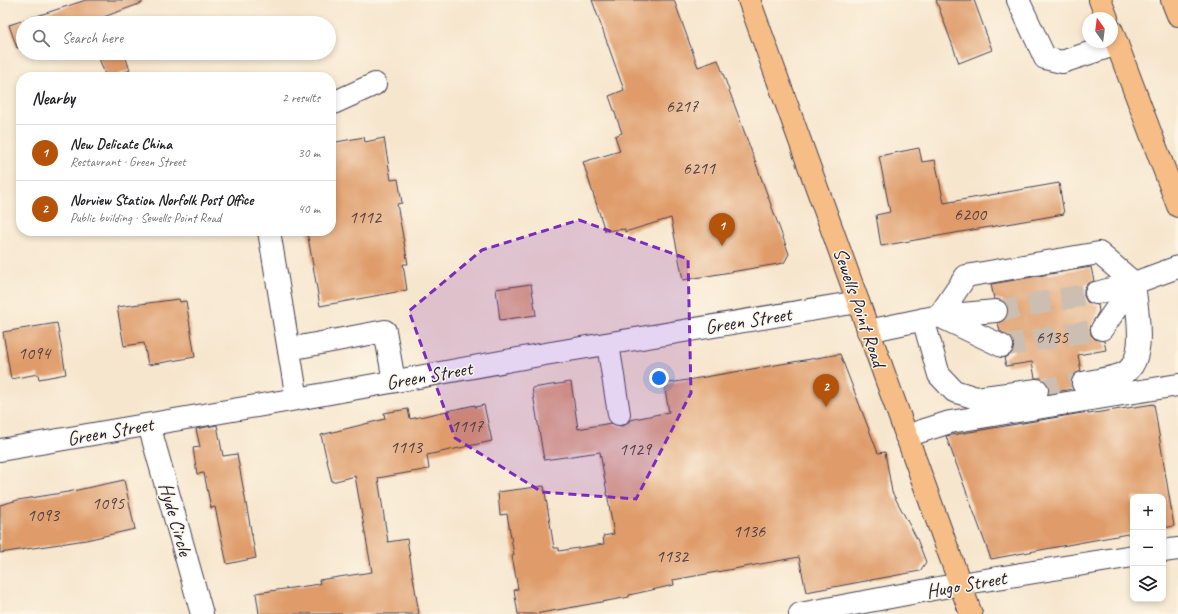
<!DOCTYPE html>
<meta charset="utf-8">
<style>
:root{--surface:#fff;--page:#f2f2f2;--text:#202124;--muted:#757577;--line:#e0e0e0;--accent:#b45309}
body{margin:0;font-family:Caveat,sans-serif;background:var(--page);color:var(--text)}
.controls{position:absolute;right:12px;bottom:12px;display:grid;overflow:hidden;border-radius:8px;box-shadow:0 2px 6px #0003}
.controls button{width:36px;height:36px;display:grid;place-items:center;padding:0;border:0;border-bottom:1px solid var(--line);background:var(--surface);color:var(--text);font:20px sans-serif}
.compass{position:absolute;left:1082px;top:12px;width:36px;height:36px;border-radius:50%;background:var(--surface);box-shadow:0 2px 6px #0003;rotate:346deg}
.you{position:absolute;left:659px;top:378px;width:14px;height:14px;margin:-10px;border:3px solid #fff;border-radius:50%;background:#1a73e8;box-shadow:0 0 0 6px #1a73e833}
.badge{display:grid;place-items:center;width:26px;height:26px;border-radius:50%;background:var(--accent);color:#fff;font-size:13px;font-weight:700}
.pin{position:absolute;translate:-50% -33px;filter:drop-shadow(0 1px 2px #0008)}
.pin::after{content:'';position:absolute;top:21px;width:14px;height:12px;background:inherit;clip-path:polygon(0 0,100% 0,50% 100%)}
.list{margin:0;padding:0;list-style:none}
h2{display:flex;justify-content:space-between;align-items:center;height:52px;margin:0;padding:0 16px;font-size:17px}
h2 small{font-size:13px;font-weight:400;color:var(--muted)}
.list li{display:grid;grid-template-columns:26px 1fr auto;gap:12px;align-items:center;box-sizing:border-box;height:56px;padding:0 16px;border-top:1px solid var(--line)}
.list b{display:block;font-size:15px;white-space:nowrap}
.list p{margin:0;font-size:13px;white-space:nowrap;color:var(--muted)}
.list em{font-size:13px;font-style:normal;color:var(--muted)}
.icon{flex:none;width:22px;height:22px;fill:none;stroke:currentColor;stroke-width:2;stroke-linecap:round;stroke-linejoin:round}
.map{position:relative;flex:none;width:1178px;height:614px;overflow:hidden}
.search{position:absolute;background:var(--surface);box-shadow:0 2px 6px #0003;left:16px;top:16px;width:320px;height:44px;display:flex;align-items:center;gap:10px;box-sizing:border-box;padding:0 14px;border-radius:22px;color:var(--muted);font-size:15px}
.panel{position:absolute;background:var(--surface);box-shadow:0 2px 6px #0003;left:16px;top:72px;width:320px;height:164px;border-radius:16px}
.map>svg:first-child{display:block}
.building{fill:#df9c6a}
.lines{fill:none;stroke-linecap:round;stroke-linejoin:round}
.minor-tunnel{stroke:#ccbfb1;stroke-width:22;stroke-dasharray:22 11;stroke-linecap:butt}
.minor-casing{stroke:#423f51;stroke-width:24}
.major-casing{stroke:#423f51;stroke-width:24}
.minor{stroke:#fff;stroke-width:22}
.major{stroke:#f6be86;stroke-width:22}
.marked{fill:#7b2cbf;fill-opacity:0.2;stroke:#7b2cbf;stroke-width:3;stroke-dasharray:8 5;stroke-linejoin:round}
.labels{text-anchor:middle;stroke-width:3;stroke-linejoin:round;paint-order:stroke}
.number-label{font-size:18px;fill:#514047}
.street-label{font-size:20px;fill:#22223b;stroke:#fcf5e5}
</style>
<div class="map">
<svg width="1178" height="614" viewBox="0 0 1178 614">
<rect width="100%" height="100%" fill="#fcf5e5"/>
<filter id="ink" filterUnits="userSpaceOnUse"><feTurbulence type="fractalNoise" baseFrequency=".025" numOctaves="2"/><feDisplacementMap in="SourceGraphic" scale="8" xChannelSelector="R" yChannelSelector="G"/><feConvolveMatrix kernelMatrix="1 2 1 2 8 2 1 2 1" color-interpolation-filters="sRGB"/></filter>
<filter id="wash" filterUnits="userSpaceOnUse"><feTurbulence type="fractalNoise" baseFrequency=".012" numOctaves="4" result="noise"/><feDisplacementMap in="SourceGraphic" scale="16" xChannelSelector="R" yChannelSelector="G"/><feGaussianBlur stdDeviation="0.9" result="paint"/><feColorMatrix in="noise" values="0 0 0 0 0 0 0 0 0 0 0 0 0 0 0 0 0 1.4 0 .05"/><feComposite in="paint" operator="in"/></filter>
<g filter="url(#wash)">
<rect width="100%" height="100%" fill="#f7e6ce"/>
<g id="blocks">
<path class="building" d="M86,0H142V3L87,23H23V46L17,48L9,25Z
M592,0H674L698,67L718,60L789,254L784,263L683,280L671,218L625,232V229L605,231L583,162L620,151L615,136L622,133L609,96L624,90Z
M936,0H974L992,50L959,63Z
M97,53H124L130,70L112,77H106Z
M364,137L365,142L384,138L391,180L398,179L402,203L397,204L408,264H403L407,290L320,306L307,231H331V143Z
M919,148L922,162L935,160L944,203L1059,183L1064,214L881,246L876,215L890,212L879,156Z
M1091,267L1094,281L1087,284L1084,289V296L1087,302L1098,305L1099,311L1090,328L1091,335L1095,339L1104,341L1106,350L1078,355L1081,371L1075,374L1071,379L1073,389L1049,393V388L1047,382L1041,378H1035L1032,362L1006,366L1004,358L1013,352L1014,345L1012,339L1000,331L998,323L1007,317L1008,310L1006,304L1002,300L994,299L991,284Z
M531,284L536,315L500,320L496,289Z
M179,299L180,302L186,301L195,357L148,365L144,343L124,346L117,307Z
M57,323L66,374L39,379L38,374L11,379L3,332Z
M840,354L878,453L885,452L892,492L917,539L926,562L920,571L806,592L799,557L673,580L674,585L629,595V597L535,614H518L514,590L518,589L512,556L514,555L507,514L500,515L498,492L544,486L554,548H559V551L604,544L603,536L614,534L600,452L544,460L532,388L571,382L578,429L611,423L621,426L627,424L630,420L669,412L664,384Z
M1154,404L1174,526L1163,528V497H1133V533L991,559L946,436L1088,412V414Z
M475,405V407L484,405L492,441L427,455L429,469L378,478L388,542L407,539L419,614H259L256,593L320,584L319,580L372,572L355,476L332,482L321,435L385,419L384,413L408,409L410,419Z
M217,425L223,456L237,454L256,558L227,564L215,507L211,508L204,473L197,474L193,448L200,447L196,429Z
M124,480L135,529L86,540L0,553V505L18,500L68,492Z"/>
</g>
</g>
<g filter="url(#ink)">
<use href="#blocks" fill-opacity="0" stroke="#423f51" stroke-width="1"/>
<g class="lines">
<path class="minor-tunnel" d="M996,311L1096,293
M1002,346L1102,329
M1037,390L1083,383"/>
<defs>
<path id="minor" d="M1018,0L1045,58L1062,62L1117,44
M331,104L375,84
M269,231L297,399
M1096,293L1134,283
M996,311L939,316L1002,346
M923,319L939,375L954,391L976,398L1037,390
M1102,329L1134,283
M868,331L939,316L966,276L1099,253L1134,283L1178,267
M608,344L619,414
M289,349L385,331L394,381
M1083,383C1095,380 1108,379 1120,375C1150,365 1136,307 1134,283
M149,425L202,614
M906,436L950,422L1178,385
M0,450L297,399L545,354L858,302
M1163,551L1178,549
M800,614L960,584L1133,556"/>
<path id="major" d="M749,0C824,204 897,409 971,614
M1100,0L1107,18
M1172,0L1178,15
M1112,31L1178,206"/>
</defs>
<use href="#minor" class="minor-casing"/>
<use href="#major" class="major-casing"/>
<use href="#minor" class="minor"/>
<use href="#major" class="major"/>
</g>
</g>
<path class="marked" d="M579,220L688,259L691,393L636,499L542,492L455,438L409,311L482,250Z"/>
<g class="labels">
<g class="number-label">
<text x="682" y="112">6217</text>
<text x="699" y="174">6211</text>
<text x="970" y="220">6200</text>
<text x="365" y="223">1112</text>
<text x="1052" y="343">6135</text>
<text x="34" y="359">1094</text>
<text x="467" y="432">1117</text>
<text x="406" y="453">1113</text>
<text x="635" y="455">1129</text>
<text x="108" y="509">1095</text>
<text x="43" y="521">1093</text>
<text x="749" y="537">1136</text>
<text x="672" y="562">1132</text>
</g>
<g class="street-label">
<text transform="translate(860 307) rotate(71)" y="7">Sewells Point Road</text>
<text transform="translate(748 320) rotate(-9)" y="7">Green Street</text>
<text transform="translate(429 375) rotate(-10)" y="7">Green Street</text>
<text transform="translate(110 431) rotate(-10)" y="7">Green Street</text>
<text transform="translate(176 519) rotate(74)" y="7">Hyde Circle</text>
<text transform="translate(966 584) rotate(-10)" y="7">Hugo Street</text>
</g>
</g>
</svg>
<div class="controls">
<button>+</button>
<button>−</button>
<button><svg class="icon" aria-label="layers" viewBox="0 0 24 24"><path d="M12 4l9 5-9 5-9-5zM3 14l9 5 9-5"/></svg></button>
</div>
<svg class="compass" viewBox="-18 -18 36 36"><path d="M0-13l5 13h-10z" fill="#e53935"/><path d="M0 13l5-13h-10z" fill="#757577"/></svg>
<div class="you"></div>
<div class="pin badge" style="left:722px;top:246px">1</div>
<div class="pin badge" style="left:826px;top:407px">2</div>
<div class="search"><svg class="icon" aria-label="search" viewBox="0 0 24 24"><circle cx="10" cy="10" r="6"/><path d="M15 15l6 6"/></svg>Search here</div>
<section class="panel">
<h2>Nearby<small>2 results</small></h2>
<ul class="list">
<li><span class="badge">1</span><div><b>New Delicate China</b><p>Restaurant · Green Street</p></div><em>30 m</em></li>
<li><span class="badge">2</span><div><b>Norview Station Norfolk Post Office</b><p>Public building · Sewells Point Road</p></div><em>40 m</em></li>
</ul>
</section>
</div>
